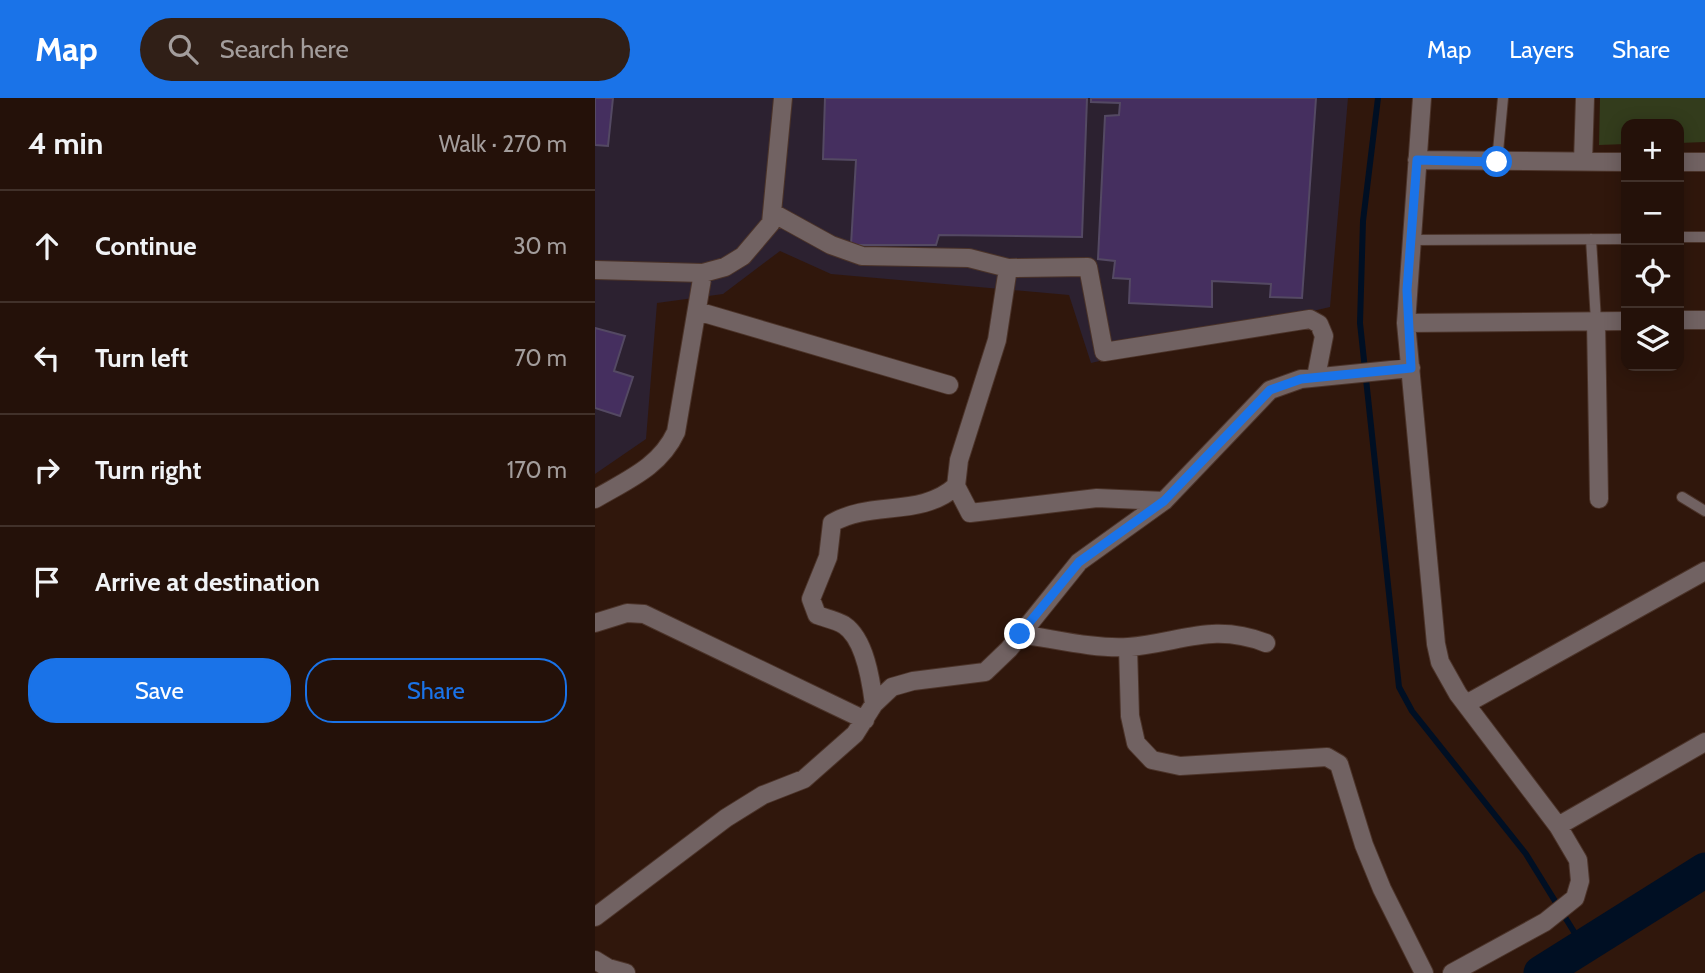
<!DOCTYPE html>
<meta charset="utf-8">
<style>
:root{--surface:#241109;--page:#301f17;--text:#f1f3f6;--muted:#a39d9c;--line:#41312a;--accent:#1a73e8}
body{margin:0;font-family:Cabin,sans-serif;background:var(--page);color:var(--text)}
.controls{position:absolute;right:21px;top:21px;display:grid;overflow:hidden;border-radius:14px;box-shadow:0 4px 18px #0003}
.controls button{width:63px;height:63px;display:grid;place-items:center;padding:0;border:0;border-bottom:2px solid var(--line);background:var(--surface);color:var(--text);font:35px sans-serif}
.stop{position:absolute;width:21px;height:21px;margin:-16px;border:5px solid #1a73e8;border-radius:50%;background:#fff}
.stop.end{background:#1a73e8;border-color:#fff;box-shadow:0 2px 7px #0008}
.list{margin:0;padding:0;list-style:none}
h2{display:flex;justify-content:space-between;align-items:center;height:91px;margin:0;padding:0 28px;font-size:30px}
h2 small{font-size:23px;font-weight:400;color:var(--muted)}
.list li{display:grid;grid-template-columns:46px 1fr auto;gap:21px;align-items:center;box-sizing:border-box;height:112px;padding:0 28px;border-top:2px solid var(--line)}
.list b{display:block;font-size:26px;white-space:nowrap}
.list em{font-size:23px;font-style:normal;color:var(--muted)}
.actions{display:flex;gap:14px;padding:21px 28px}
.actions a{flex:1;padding:16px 0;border:2px solid var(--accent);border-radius:28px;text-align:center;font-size:24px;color:var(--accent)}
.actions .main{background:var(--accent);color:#fff}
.icon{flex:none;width:38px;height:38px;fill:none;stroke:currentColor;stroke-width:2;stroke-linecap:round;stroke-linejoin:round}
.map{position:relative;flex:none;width:1110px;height:875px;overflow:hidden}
header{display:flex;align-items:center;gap:42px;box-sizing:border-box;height:98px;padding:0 35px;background:var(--accent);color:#fff}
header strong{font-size:33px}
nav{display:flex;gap:38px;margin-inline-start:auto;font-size:24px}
.search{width:490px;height:63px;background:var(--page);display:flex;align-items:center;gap:18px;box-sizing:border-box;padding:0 24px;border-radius:38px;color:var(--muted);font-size:26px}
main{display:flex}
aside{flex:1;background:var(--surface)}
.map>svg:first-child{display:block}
.industrial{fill:#2c2130}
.green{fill:#333c1c}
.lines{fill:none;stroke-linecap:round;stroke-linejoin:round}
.stream{stroke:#000f23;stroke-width:6}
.river{stroke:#000f23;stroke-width:35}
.building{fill:#452f5f;stroke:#544963;stroke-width:2}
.service-casing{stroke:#4b3329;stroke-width:12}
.minor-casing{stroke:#4b3329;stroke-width:20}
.service{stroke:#716262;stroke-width:10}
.minor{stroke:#716262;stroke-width:18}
.route{stroke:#1a73e8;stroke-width:9}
</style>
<header>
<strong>Map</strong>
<div class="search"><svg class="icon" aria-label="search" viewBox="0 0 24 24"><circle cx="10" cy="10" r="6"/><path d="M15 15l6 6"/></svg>Search here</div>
<nav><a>Map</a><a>Layers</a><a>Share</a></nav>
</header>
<main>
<aside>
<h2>4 min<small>Walk · 270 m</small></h2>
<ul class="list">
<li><svg class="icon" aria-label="ahead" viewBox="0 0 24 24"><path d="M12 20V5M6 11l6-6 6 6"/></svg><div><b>Continue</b></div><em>30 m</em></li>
<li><svg class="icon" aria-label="left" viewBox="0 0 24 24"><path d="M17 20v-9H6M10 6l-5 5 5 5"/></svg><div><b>Turn left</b></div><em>70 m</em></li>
<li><svg class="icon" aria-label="right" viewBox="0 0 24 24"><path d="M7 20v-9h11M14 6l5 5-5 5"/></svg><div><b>Turn right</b></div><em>170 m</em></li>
<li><svg class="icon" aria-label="arrive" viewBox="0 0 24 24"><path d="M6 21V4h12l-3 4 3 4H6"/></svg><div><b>Arrive at destination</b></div></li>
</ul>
<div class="actions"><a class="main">Save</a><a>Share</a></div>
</aside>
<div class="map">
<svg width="1110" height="875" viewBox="0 0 1110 875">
<rect width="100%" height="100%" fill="#30170c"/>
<path class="industrial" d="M0,0H753L735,209L496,265L474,197L236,176L185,153L128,196L62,205L51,341L0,376Z"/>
<path class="green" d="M1005,0H1110V44L1084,45V26H1031V46L1004,47Z"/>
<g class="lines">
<path class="stream" d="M783,0L768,123L765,225L804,589L817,613L931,756L989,850"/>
<path class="river" d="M946,875L1110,772"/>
</g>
<path class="building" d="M0,0H18L13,48L0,47Z
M230,0H492L487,139L344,137L341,147H256L261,62L228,61Z
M496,0H721L707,200L675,199L676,186L617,183V209L534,205L535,181L518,180L520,163L503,161L510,18L524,17L525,5L496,4Z
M0,230L30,238L19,273L38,279L25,318L0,310Z"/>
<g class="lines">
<defs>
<path id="service" d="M902,64L908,0
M1084,139H1110
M996,141L1001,223
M816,142L1031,141
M1087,399L1110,413"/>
<path id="minor" d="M827,0L811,225L841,546L845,564L863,596L963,728L983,762L985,783L980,800L950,824L857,875
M822,62L1031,64
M988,64L990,0
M1084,64H1110
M178,115L236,147L267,158L374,160L413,170L493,169L509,254L715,221L724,226L729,238L721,279
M0,172L108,175L130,169L148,158L176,125L188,0
M102,213L354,287
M1084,222H1110
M1001,223L1004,401
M811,225L1031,223
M361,388L375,415L502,400L569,403
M0,401C32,382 65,369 81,334L108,175
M0,525L32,515L49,516L270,622
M425,536C460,541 498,551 533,549C585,545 617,524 671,545
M533,549L535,618L541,645L557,662L585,668L732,659L744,666L769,747L787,791L829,875
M279,606C276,582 270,541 249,527C241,522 230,520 222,517L216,501L233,459L237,425C276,402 326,420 361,388L364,362L402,242L413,170
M871,606L1110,473
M963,728L1110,644
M0,819L131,720L168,697L209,681L260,636L279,606L297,589L318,583L390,574L414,551L484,464L569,403L675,292L706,281L816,270
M0,862L13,870L31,875"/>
</defs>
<use href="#service" class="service-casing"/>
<use href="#minor" class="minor-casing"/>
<use href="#service" class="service"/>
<use href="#minor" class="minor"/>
</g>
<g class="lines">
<path class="route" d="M425,536L484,464L569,403L675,292L706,281L816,270L812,192L822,62L902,64"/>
</g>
</svg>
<div class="controls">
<button>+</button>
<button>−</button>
<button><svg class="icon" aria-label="locate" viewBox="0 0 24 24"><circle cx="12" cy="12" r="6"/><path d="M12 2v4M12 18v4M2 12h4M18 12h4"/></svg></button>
<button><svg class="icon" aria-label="layers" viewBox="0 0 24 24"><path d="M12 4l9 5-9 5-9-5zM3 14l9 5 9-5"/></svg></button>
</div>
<div class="stop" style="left:902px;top:64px"></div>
<div class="stop end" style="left:425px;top:536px"></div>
</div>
</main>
